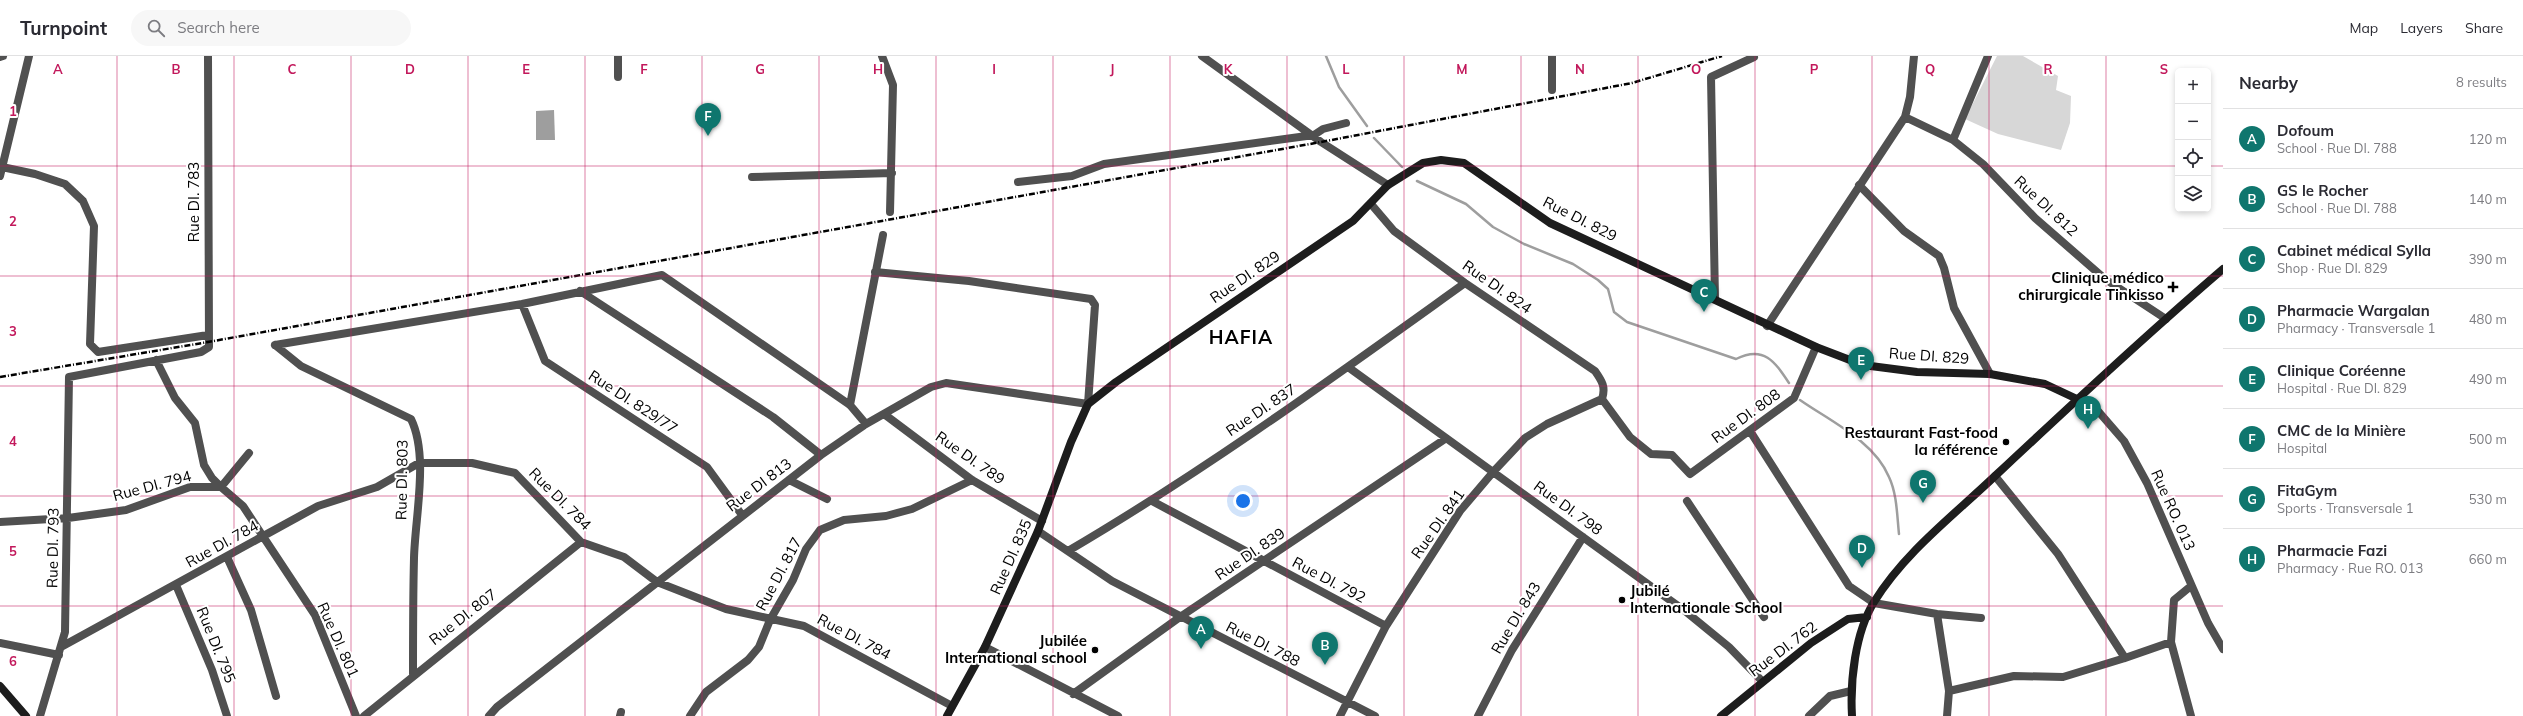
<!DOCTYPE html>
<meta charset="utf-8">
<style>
:root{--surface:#fff;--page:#f7f7f7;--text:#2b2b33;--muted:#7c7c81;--line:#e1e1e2;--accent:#0f766e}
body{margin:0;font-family:Mulish,sans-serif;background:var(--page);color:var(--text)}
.controls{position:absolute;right:12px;top:12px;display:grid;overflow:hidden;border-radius:6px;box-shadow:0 2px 6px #0003}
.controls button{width:36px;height:36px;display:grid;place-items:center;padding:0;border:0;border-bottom:1px solid var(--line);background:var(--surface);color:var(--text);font:20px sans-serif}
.you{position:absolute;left:1243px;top:445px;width:14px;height:14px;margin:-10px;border:3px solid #fff;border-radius:50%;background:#1a73e8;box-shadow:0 0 0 6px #1a73e833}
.badge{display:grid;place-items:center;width:26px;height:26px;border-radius:50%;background:var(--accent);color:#fff;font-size:13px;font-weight:700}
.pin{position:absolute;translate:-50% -33px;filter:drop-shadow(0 1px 2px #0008)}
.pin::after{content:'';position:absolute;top:21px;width:14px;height:12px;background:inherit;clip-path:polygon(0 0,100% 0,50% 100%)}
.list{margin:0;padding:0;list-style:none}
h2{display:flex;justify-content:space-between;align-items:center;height:52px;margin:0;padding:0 16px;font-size:17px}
h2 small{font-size:13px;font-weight:400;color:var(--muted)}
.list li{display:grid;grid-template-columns:26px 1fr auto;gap:12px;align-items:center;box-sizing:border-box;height:60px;padding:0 16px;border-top:1px solid var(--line)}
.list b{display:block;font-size:15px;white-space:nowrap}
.list p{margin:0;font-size:13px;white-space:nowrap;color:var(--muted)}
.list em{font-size:13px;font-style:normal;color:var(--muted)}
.icon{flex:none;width:22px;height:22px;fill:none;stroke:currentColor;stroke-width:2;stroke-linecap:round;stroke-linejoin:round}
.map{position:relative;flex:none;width:2223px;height:660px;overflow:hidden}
header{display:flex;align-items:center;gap:24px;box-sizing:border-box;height:56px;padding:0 20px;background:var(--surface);border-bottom:1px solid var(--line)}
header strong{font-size:19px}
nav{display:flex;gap:22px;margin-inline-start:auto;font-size:14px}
.search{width:280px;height:36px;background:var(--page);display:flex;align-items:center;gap:10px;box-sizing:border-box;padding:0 14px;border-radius:22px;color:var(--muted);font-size:15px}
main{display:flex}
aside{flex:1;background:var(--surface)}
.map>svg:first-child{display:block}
.green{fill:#d7d7d7}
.water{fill:#9e9e9e}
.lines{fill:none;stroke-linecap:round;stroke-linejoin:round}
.stream{stroke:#9e9e9e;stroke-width:2.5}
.street{stroke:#505050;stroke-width:8}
.secondary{stroke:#1d1d1d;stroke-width:8}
.rail{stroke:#000;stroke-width:2.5;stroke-dasharray:6 2 1 2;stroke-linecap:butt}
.grid{fill:none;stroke:#c2185b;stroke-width:1;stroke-opacity:0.55}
.poi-dot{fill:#000;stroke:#fff;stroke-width:1.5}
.labels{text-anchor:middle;stroke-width:4;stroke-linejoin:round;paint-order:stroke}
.street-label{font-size:15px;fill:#000;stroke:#fff}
.poi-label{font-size:15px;font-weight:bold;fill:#000;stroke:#fff;text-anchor:end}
.district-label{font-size:19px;font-weight:bold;letter-spacing:1px;fill:#000;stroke:#fff}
.grid-label{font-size:13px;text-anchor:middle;font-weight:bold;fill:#c2185b;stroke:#fff;stroke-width:4;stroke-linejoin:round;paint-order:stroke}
</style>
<header>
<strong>Turnpoint</strong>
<div class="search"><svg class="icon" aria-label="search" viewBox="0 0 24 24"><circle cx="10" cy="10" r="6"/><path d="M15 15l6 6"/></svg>Search here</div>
<nav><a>Map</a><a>Layers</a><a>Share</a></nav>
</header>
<main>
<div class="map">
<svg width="2223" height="660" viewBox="0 0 2223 660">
<rect width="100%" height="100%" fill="#fff"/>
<path class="green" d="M1997,0H2023L2058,20L2056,34L2071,40L2070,67L2061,94L1998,78L1965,63Z"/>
<path class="water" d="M554,54L555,84H536V55Z"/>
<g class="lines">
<path class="stream" d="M1326,0L1339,31L1367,70
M1374,82L1402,111
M1417,125L1466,148L1493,171L1524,188L1573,208L1598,224L1608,233L1614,256L1627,266L1736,303C1764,289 1775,306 1789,327
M1800,344C1830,365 1874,385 1889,421C1897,438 1897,459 1899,478"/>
<path class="street" d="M882,0L893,29L890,156
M1202,0L1321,86L1388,129
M1552,0V34
M0,1L3,0
M618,21V0
M1905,61L1953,84L1983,108L2035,162L2105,223L2166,263
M1953,84L1988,0
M2,111L35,118L65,128L83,145L94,170L90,288L98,296L208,279
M0,120L29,0
M752,121L892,117
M1018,126L1072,120L1104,108L1314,79L1323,73L1346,67
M1859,129L1904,175L1939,200L1944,212L1954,252L1990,318
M580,235L773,361L821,399
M1715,243L1711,21L1754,1
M522,248L545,305L707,411L742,459
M1767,270L1905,61L1910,41L1914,0
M275,289L522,248L662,219L850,349L866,368
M275,289L301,310L411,363C429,400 415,461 414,502C413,541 413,580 413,618
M156,304L175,342L195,367L204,409L212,422L221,431L249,397
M1348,311L1685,555L1729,591L1762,625
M1602,343L1630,381L1651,398L1672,399L1690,418L1794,342L1816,291
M2077,343L2098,355L2124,385L2147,427L2208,567L2223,593
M850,349L883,179
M884,358L972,424L1042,465
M1750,375L1849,530L1874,547L1937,558L1981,562
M1995,420L2058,498L2125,602
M789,424L827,443
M1152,445L1386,570
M1687,445L1764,561
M0,466L68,462L126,454L190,431H221L243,450L315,559L356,660
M1038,475L1112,525L1375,660
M1068,495C1206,414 1335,320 1465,227
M227,501L251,554L276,640
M176,529L212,614L227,660
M2191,530L2174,544L2171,586L2191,660
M1937,558L1949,635L1947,660
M0,587L59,599
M61,591L318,450L377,431L419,407H472L515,417L581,486L624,501L657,526L726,553L804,570L952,650
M985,591L1118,660
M1949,635L2014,620L2063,621L2125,602L2171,586
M1073,638L1180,561L1445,383
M40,660L65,576L69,321L201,296L209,291L208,0
M364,660L581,486
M489,660L497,651L821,399L866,368L931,331L946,327L1088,348L1095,249L1091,243L969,225L875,216
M620,660L621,656
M690,660L706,636L748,604L759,591L770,564L793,524L806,493L820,474L844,464L886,460L912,453L972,424
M1340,660L1386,570L1460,455L1494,415L1525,382L1547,368L1602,343C1606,331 1602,325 1595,315L1465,227L1394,175L1371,148
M1478,660L1512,594L1583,481
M1809,660L1830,640L1851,635"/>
<path class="secondary" d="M0,630L26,660
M947,660L985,591L1038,475L1071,386L1088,348L1116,326L1353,165L1388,129L1423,107L1441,104L1464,107L1550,167L1816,291L1863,309L1917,316L1990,318L2045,328L2077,343
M1721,660L1811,587L1848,563L1867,561
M1852,660C1850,625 1855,577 1874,546C1905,496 1953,460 1995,420C2070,350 2145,280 2223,213"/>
<path class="rail" d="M0,321L208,286L1321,86L1632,27L1722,0"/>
</g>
<path class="grid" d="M117,0V660M234,0V660M351,0V660M468,0V660M585,0V660M702,0V660M819,0V660M936,0V660M1053,0V660M1170,0V660M1287,0V660M1404,0V660M1521,0V660M1638,0V660M1755,0V660M1872,0V660M1989,0V660M2106,0V660M0,110H2178M2208,110H2223M0,220H2223M0,330H2223M0,440H2223M0,550H2223"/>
<g class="poi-dot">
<path d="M2171 225h4v4h4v4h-4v4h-4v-4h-4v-4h4z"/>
<circle cx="2006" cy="386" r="4"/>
<circle cx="1622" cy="544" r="4"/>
<circle cx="1095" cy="594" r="4"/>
</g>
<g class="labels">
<g class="street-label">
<text transform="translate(194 146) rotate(-90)" y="5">Rue DI. 783</text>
<text transform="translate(2046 150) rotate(43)" y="5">Rue DI. 812</text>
<text transform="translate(1580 163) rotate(27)" y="5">Rue DI. 829</text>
<text transform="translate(1245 221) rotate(-34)" y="5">Rue DI. 829</text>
<text transform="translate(1497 231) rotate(35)" y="5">Rue DI. 824</text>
<text transform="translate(1929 300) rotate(4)" y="5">Rue DI. 829</text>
<text transform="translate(633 346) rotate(33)" y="5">Rue DI. 829/77</text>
<text transform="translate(1261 354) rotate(-34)" y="5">Rue DI. 837</text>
<text transform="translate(1746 360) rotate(-36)" y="5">Rue DI. 808</text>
<text transform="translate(970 402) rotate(35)" y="5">Rue DI. 789</text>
<text transform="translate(402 424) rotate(-89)" y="5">Rue DI. 803</text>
<text transform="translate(759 429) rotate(-37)" y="5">Rue DI 813</text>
<text transform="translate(152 430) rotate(-15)" y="5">Rue DI. 794</text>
<text transform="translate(560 443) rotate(45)" y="5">Rue DI. 784</text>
<text transform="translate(1568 452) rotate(36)" y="5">Rue DI. 798</text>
<text transform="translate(2173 454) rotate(66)" y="5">Rue RO. 013</text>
<text transform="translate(1438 468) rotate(-55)" y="5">Rue DI. 841</text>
<text transform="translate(222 488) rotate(-29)" y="5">Rue DI. 784</text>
<text transform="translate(53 492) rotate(-89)" y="5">Rue DI. 793</text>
<text transform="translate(1250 498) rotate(-34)" y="5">Rue DI. 839</text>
<text transform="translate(1011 501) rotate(-66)" y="5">Rue DI. 835</text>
<text transform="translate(779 518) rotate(-62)" y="5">Rue DI. 817</text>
<text transform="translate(1329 524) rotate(28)" y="5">Rue DI. 792</text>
<text transform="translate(463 561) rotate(-38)" y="5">Rue DI. 807</text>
<text transform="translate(1516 562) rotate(-59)" y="5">Rue DI. 843</text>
<text transform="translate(854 581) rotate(28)" y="5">Rue DI. 784</text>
<text transform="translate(338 584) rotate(66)" y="5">Rue DI. 801</text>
<text transform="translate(1263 588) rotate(27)" y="5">Rue DI. 788</text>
<text transform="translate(216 589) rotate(68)" y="5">Rue DI. 795</text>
<text transform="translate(1783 593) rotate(-37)" y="5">Rue DI. 762</text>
</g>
<g class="poi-label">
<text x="2164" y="227">Clinique médico<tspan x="2164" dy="17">chirurgicale Tinkisso</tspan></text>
<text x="1998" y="382">Restaurant Fast-food<tspan x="1998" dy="17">la référence</tspan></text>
<text x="1630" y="540" text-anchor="start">Jubilé<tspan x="1630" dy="17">Internationale School</tspan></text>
<text x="1087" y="590">Jubilée<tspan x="1087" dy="17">International school</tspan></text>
</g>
<g class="district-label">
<text x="1241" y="288">HAFIA</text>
</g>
</g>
<g class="grid-label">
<text x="58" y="18">A</text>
<text x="176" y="18">B</text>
<text x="292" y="18">C</text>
<text x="410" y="18">D</text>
<text x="526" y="18">E</text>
<text x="644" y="18">F</text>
<text x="760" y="18">G</text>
<text x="878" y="18">H</text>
<text x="994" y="18">I</text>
<text x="1112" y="18">J</text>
<text x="1228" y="18">K</text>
<text x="1346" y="18">L</text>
<text x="1462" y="18">M</text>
<text x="1580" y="18">N</text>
<text x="1696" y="18">O</text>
<text x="1814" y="18">P</text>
<text x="1930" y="18">Q</text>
<text x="2048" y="18">R</text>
<text x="2164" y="18">S</text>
<text x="13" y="60">1</text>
<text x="13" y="170">2</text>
<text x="13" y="280">3</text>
<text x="13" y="390">4</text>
<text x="13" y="500">5</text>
<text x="13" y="610">6</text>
</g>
</svg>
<div class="controls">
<button>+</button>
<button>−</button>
<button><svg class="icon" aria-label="locate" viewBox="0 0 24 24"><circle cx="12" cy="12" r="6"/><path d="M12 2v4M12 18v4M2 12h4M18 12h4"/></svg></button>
<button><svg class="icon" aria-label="layers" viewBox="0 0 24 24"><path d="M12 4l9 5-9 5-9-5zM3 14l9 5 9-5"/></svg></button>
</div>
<div class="you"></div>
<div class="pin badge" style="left:1201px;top:593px">A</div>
<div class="pin badge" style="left:1325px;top:609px">B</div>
<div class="pin badge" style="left:1704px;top:256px">C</div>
<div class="pin badge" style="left:1862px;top:512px">D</div>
<div class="pin badge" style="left:1861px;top:324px">E</div>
<div class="pin badge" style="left:708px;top:80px">F</div>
<div class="pin badge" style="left:1923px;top:447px">G</div>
<div class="pin badge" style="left:2088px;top:373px">H</div>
</div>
<aside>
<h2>Nearby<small>8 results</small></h2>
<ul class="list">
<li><span class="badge">A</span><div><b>Dofoum</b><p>School · Rue DI. 788</p></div><em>120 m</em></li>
<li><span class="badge">B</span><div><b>GS le Rocher</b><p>School · Rue DI. 788</p></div><em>140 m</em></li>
<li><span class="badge">C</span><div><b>Cabinet médical Sylla</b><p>Shop · Rue DI. 829</p></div><em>390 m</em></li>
<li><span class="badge">D</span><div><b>Pharmacie Wargalan</b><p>Pharmacy · Transversale 1</p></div><em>480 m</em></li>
<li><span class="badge">E</span><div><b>Clinique Coréenne</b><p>Hospital · Rue DI. 829</p></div><em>490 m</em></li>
<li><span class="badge">F</span><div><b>CMC de la Minière</b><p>Hospital</p></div><em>500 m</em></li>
<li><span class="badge">G</span><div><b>FitaGym</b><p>Sports · Transversale 1</p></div><em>530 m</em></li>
<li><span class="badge">H</span><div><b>Pharmacie Fazi</b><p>Pharmacy · Rue RO. 013</p></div><em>660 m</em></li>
</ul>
</aside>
</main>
